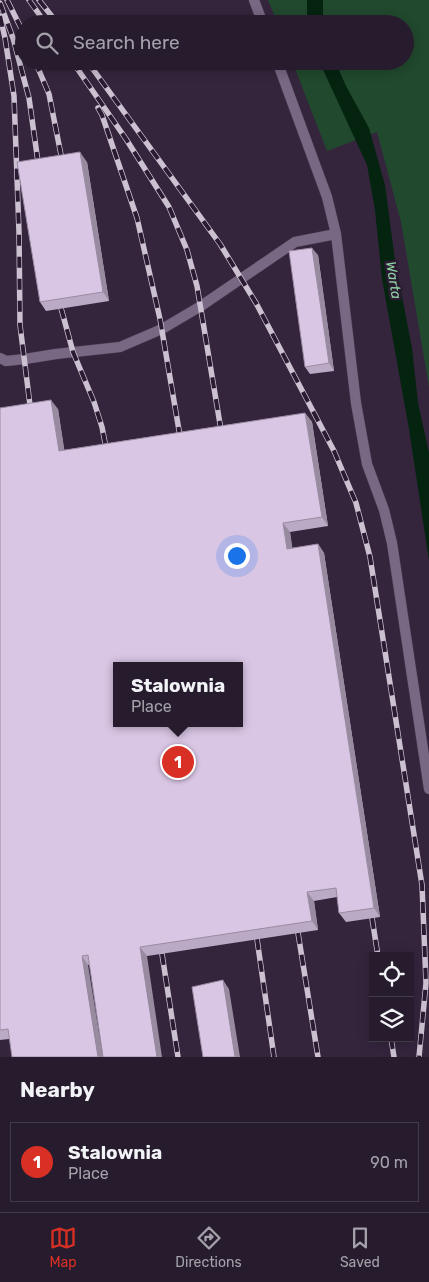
<!DOCTYPE html>
<style>
:root{--surface:#271c2e;--page:#2f2536;--text:#f1f3f6;--muted:#a4a1aa;--line:#433a4a;--accent:#d93025}
body{margin:0;font-family:Rubik,sans-serif;background:var(--page);color:var(--text)}
.controls{position:absolute;right:15px;bottom:15px;display:grid;overflow:hidden;border-radius:0px;box-shadow:0 2px 12px #0003}
.controls button{width:45px;height:45px;display:grid;place-items:center;padding:0;border:0;border-bottom:1px solid var(--line);background:var(--surface);color:var(--text);font:25px sans-serif}
.you{position:absolute;left:236px;top:555px;width:18px;height:18px;margin:-12px;border:4px solid #fff;border-radius:50%;background:#1a73e8;box-shadow:0 0 0 8px #1a73e833}
.badge{display:grid;place-items:center;width:32px;height:32px;border-radius:50%;background:var(--accent);color:#fff;font-size:16px;font-weight:700}
.pin{position:absolute;translate:-50% -50%;border:2px solid #fff;box-shadow:0 1px 5px #0006}
.popup{position:absolute;left:113px;top:662px;width:130px;height:65px;box-sizing:border-box;display:grid;place-content:center;border-radius:0px;background:var(--surface);filter:drop-shadow(0 1px 4px #0005);font-size:16px;white-space:nowrap;color:var(--muted)}
.popup b{font-size:19px;color:var(--text)}
.popup::after{content:'';position:absolute;left:50%;top:100%;margin-left:-10px;border:10px solid transparent;border-top-color:var(--surface)}
.list{margin:0;padding:0;list-style:none}
h2{display:flex;justify-content:space-between;align-items:center;height:65px;margin:0;padding:0 20px;font-size:21px}
h2 small{font-size:16px;font-weight:400;color:var(--muted)}
.list li{display:grid;grid-template-columns:32px 1fr auto;gap:15px;align-items:center;box-sizing:border-box;height:80px;margin:0 10px 10px;padding:0 10px;border:1px solid var(--line);border-radius:0px}
.list b{display:block;font-size:19px;white-space:nowrap}
.list p{margin:0;font-size:16px;white-space:nowrap;color:var(--muted)}
.list em{font-size:16px;font-style:normal;color:var(--muted)}
.icon{flex:none;width:28px;height:28px;fill:none;stroke:currentColor;stroke-width:2;stroke-linecap:round;stroke-linejoin:round}
.map{position:relative;flex:none;width:429px;height:1057px;overflow:hidden}
.search{position:absolute;background:var(--surface);box-shadow:0 2px 12px #0003;left:15px;right:15px;top:15px;height:55px;display:flex;align-items:center;gap:12px;box-sizing:border-box;padding:0 18px;border-radius:28px;color:var(--muted);font-size:19px}
.sheet{height:155px;background:var(--surface)}
nav{display:flex;justify-content:space-around;align-items:center;box-sizing:border-box;height:70px;border-top:1px solid var(--line);background:var(--surface);font-size:14px;color:var(--muted)}
nav a{display:grid;justify-items:center;gap:2px}
nav .on{color:var(--accent)}
.map>svg:first-child{display:block}
.green{fill:#21492e}
.water{fill:#042410}
.lines{fill:none;stroke-linecap:round;stroke-linejoin:round}
.lane-casing{stroke:#4d4055;stroke-width:11}
.lane{stroke:#796884;stroke-width:10}
.rail-casing{stroke:#cbc1d1;stroke-width:5.5}
.rail{stroke:#2a1b32;stroke-width:4;stroke-dasharray:11;stroke-linecap:butt}
.wall{fill:#bbaac5}
.shaded-wall{fill:#988ba0}
.building{fill:#d9c6e5;stroke:#988ba0;fill-rule:evenodd}
.labels{text-anchor:middle;stroke-width:5;stroke-linejoin:round;paint-order:stroke}
.water-label{font-size:14px;font-style:italic;fill:#90d3a2;stroke:#2a1b32}
</style>
<div class="map">
<svg width="429" height="1057" viewBox="0 0 429 1057">
<rect width="100%" height="100%" fill="#34253d"/>
<path class="green" d="M268,0H429V387L401,222L377,132L327,151L292,61H405V24H278Z"/>
<path class="water" d="M307,0H323V24H307Z
M319,61H335L346,86L369,128L385,185L395,260L412,348L418,403L429,453V561L409,429L382,279L375,210L367,165Z"/>
<g class="lines">
<defs>
<path id="lane" d="M254,0L263,24
M277,61L327,197L336,234L356,403L367,464L384,510L392,543L429,789
M0,358L6,361L25,359L56,354L120,347L162,329L201,306L295,242L336,234"/>
</defs>
<use href="#lane" class="lane-casing"/>
<use href="#lane" class="lane"/>
<defs>
<path id="rail" d="M7,0L24,34
M29,0L46,24
M39,0L58,24
M0,3L13,38L29,98L39,169
M0,16L5,38L14,96L19,232L20,325L31,413
M35,61L49,94L63,165
M72,61L126,139L169,207L187,250L197,286L222,436
M87,61L220,244L256,303L334,451L356,503L370,557L422,885L426,983L419,1057
M98,108L102,115L137,218L160,319L181,442
M61,308L73,352L94,402L102,427L107,453
M372,918L378,956
M298,933L318,1057
M257,939L274,1057
M162,954L178,1057
M391,1038L394,1057"/>
</defs>
<use href="#rail" class="rail-casing"/>
<use href="#rail" class="rail"/>
</g>
<path class="wall" d="M87,162L109,301L46,311L40,302Z
M318,255L334,371L310,374L305,367Z
M58,409L64,450L305,413L312,422L328,526L290,532L292,548L318,544L324,553L380,917L346,922L339,913L337,897L314,901L318,930L88,965L9,1039L0,1040V618Z"/>
<path class="shaded-wall" d="M80,152L87,162L109,301L103,292Z
M312,248L318,255L334,371L329,363Z
M51,400L58,409L66,460L59,451Z
M305,413L312,422L328,526L322,517Z
M283,523L290,532L294,558L287,549Z
M318,544L324,553L380,917L374,908Z
M307,892L314,901L318,930L312,921Z
M140,947L147,956L162,1057H157Z
M82,956L88,965L103,1057H98Z
M223,980L229,989L240,1057H235Z"/>
<path class="building" d="M80,152L103,292L40,302L17,162Z
M312,248L329,363L305,367L289,251Z
M51,400L59,451L305,413L322,517L283,523L287,549L318,544L374,908L339,913L336,888L307,892L312,921L140,947L157,1057H103L88,955L82,956L98,1057H12L8,1029L0,1030V408ZM117,666H239V723H117Z
M223,980L235,1057H203L192,987Z"/>
<g class="labels">
<g class="water-label">
<text transform="translate(394 280) rotate(81)" y="5">Warta</text>
</g>
</g>
</svg>
<div class="controls">
<button><svg class="icon" aria-label="locate" viewBox="0 0 24 24"><circle cx="12" cy="12" r="6"/><path d="M12 2v4M12 18v4M2 12h4M18 12h4"/></svg></button>
<button><svg class="icon" aria-label="layers" viewBox="0 0 24 24"><path d="M12 4l9 5-9 5-9-5zM3 14l9 5 9-5"/></svg></button>
</div>
<div class="you"></div>
<div class="pin badge" style="left:178px;top:762px">1</div>
<div class="popup"><b>Stalownia</b>Place</div>
<div class="search"><svg class="icon" aria-label="search" viewBox="0 0 24 24"><circle cx="10" cy="10" r="6"/><path d="M15 15l6 6"/></svg>Search here</div>
</div>
<section class="sheet">
<h2>Nearby<small></small></h2>
<ul class="list">
<li><span class="badge">1</span><div><b>Stalownia</b><p>Place</p></div><em>90 m</em></li>
</ul>
</section>
<nav>
<a class="on"><svg class="icon" aria-label="map" viewBox="0 0 24 24"><path d="M3 6l6-2 6 2 6-2v14l-6 2-6-2-6 2zM9 4v14M15 6v14"/></svg>Map</a>
<a><svg class="icon" aria-label="directions" viewBox="0 0 24 24"><path d="M12 3l9 9-9 9-9-9zM9 14v-3h6M13 9l2 2-2 2"/></svg>Directions</a>
<a><svg class="icon" aria-label="saved" viewBox="0 0 24 24"><path d="M7 4h10v16l-5-4-5 4z"/></svg>Saved</a>
</nav>
